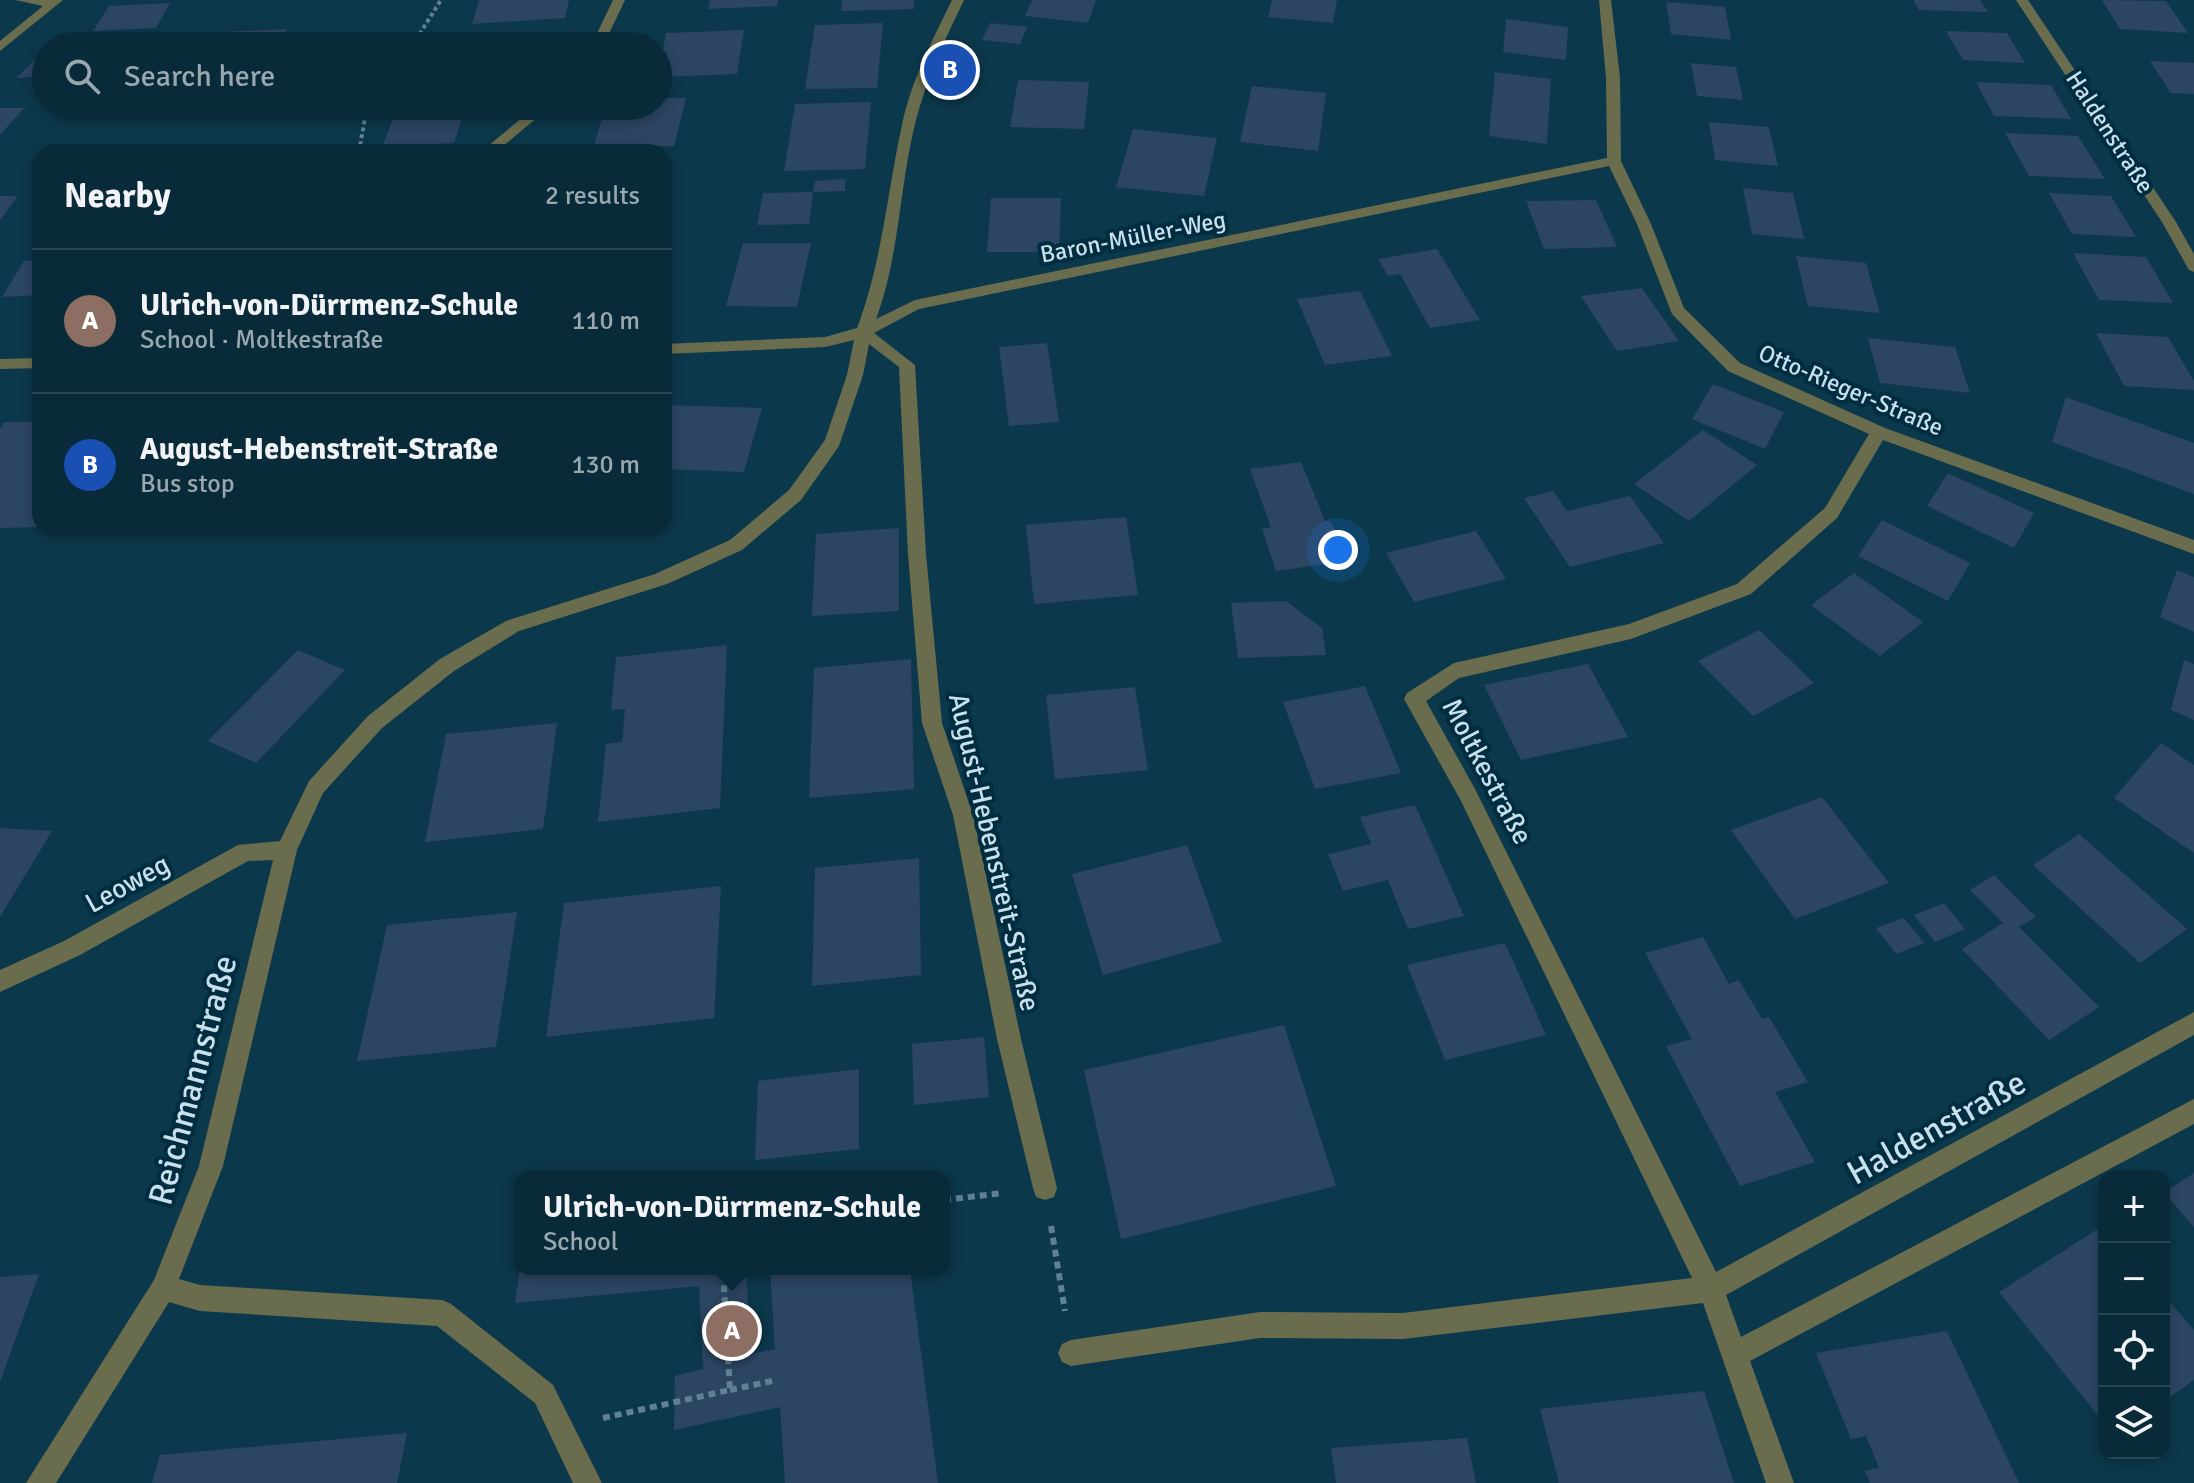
<!DOCTYPE html>
<meta charset="utf-8">
<style>
:root{--surface:#092a38;--page:#123240;--text:#f1f3f6;--muted:#99a7ae;--line:#294653;--accent:#ea580c}
body{margin:0;font-family:Signika,sans-serif;background:var(--page);color:var(--text)}
.controls{position:absolute;right:24px;bottom:24px;display:grid;overflow:hidden;border-radius:16px;box-shadow:0 4px 12px #0003}
.controls button{width:72px;height:72px;display:grid;place-items:center;padding:0;border:0;border-bottom:2px solid var(--line);background:var(--surface);color:var(--text);font:40px sans-serif}
.you{position:absolute;left:1338px;top:550px;width:28px;height:28px;margin:-20px;border:6px solid #fff;border-radius:50%;background:#1a73e8;box-shadow:0 0 0 12px #1a73e833}
.badge{display:grid;place-items:center;width:52px;height:52px;border-radius:50%;background:var(--accent);color:#fff;font-size:26px;font-weight:700}
.pin{position:absolute;translate:-50% -50%;border:4px solid #fff;box-shadow:0 2px 8px #0006}
.popup{position:absolute;left:514px;top:1171px;width:436px;height:104px;box-sizing:border-box;display:grid;place-content:center;border-radius:16px;background:var(--surface);filter:drop-shadow(0 2px 6px #0005);font-size:26px;white-space:nowrap;color:var(--muted)}
.popup b{font-size:30px;color:var(--text)}
.popup::after{content:'';position:absolute;left:50%;top:100%;margin-left:-16px;border:16px solid transparent;border-top-color:var(--surface)}
.list{margin:0;padding:0;list-style:none}
h2{display:flex;justify-content:space-between;align-items:center;height:104px;margin:0;padding:0 32px;font-size:34px}
h2 small{font-size:26px;font-weight:400;color:var(--muted)}
.list li{display:grid;grid-template-columns:52px 1fr auto;gap:24px;align-items:center;box-sizing:border-box;height:144px;padding:0 32px;border-top:2px solid var(--line)}
.list b{display:block;font-size:30px;white-space:nowrap}
.list p{margin:0;font-size:26px;white-space:nowrap;color:var(--muted)}
.list em{font-size:26px;font-style:normal;color:var(--muted)}
.icon{flex:none;width:44px;height:44px;fill:none;stroke:currentColor;stroke-width:2;stroke-linecap:round;stroke-linejoin:round}
.map{position:relative;flex:none;width:2194px;height:1483px;overflow:hidden}
.search{position:absolute;background:var(--surface);box-shadow:0 4px 12px #0003;left:32px;top:32px;width:640px;height:88px;display:flex;align-items:center;gap:20px;box-sizing:border-box;padding:0 28px;border-radius:44px;color:var(--muted);font-size:30px}
.panel{position:absolute;background:var(--surface);box-shadow:0 4px 12px #0003;left:32px;top:144px;width:640px;height:392px;border-radius:24px}
.map>svg:first-child{display:block}
.building{fill:#2c4561}
.lines{fill:none;stroke-linecap:round;stroke-linejoin:round}
.path-far1{stroke:#5f8191;stroke-width:4;stroke-dasharray:4 3;stroke-linecap:butt}
.path{stroke:#5f8191;stroke-width:6;stroke-dasharray:7 5;stroke-linecap:butt}
.minor{fill:#6a6d4d;fill-rule:evenodd}
.labels{text-anchor:middle;stroke-width:8;stroke-linejoin:round;paint-order:stroke}
.far-street-label{font-size:24px;fill:#cadfec;stroke:#002d40}
.street-label{font-size:28px;fill:#cadfec;stroke:#002d40}
.near-street-label{font-size:34px;fill:#cadfec;stroke:#002d40}
</style>
<div class="map">
<svg width="2194" height="1483" viewBox="0 0 2194 1483">
<rect width="100%" height="100%" fill="#0c384b"/>
<path class="building" d="M479,0H569L565,18L472,24Z
M710,0H778L777,6L708,9Z
M842,0H914V9L841,11Z
M1032,0H1096L1088,23L1025,16Z
M1272,0H1337L1333,23L1268,17Z
M1913,0H1980L1988,12L1919,10Z
M2102,0L2166,1L2188,33L2120,29Z
M1666,2L1725,7L1731,40L1671,34Z
M170,3L156,28L93,31L109,6Z
M1506,19L1568,27L1566,60L1503,52Z
M883,23L877,88L805,89L815,25Z
M990,23L1027,27L1020,44L982,40Z
M287,29L279,46H191L198,33Z
M744,30L737,74L658,77L666,33Z
M1946,31L2007,33L2025,63L1963,60Z
M546,39L543,46H465L467,42Z
M46,49V76L16,78Z
M2150,61L2194,63V94L2171,93Z
M1691,63L1736,67L1743,100L1697,96Z
M1495,72L1551,79L1547,144L1489,136Z
M1018,80L1089,82L1084,129L1010,127Z
M1976,82L2051,85L2071,119L1994,116Z
M1252,86L1326,93L1318,151L1240,142Z
M658,98H686L674,146L593,148L606,106H658Z
M871,102L865,169L784,171L795,104Z
M398,106H466L454,143L382,147Z
M0,108H24L0,135Z
M1709,122L1769,127L1778,166L1715,160Z
M1133,129L1217,138L1204,196L1116,187Z
M2005,133L2078,136L2105,179L2029,176Z
M845,179V191L813,192L815,181Z
M1743,188L1793,193L1804,239L1752,234Z
M813,192L809,224L757,225L763,193Z
M2049,193L2111,196L2136,237L2072,234Z
M0,196H18L0,220Z
M991,198H1061L1059,252H987Z
M1596,200L1617,247L1544,249L1526,201Z
M743,243H811L797,307L726,306Z
M1437,249L1480,320L1430,328L1400,274L1388,276L1378,259Z
M2073,253L2146,257L2173,303L2099,300Z
M1796,256L1866,263L1880,313L1808,306Z
M40,260V295L2,297L24,261Z
M1642,288L1679,341L1617,351L1581,296Z
M1360,291L1392,356L1325,365L1297,299Z
M2096,333L2168,337L2194,381V390L2124,386Z
M1868,338L1955,347L1970,393L1880,383Z
M1047,343L1059,422L1009,426L999,347Z
M1713,384L1784,412L1765,449L1692,419Z
M2066,397L2194,443V494L2052,442Z
M664,405L762,408L744,472L664,469Z
M4,422H40V527L0,528V429Z
M1703,430L1757,465L1689,521L1634,484Z
M1301,462L1325,521H1331L1346,561L1276,571L1262,529L1271,527L1250,469Z
M1948,473L2034,513L2014,548L1927,506Z
M1553,491L1567,511L1630,496L1664,543L1570,567L1524,498Z
M1126,517L1138,595L1034,604L1026,525Z
M1882,520L1970,563L1948,601L1858,556Z
M899,528V611L812,616L816,534Z
M1476,531L1506,579L1414,602L1386,553Z
M2177,570L2194,577V632L2160,617Z
M1854,573L1923,622L1880,656L1811,605Z
M1286,601L1322,628L1326,655L1238,658L1231,603Z
M1759,630L1814,683L1753,716L1698,661Z
M727,645L720,808L598,822L606,744L622,742L625,709L611,710L616,657Z
M298,650L345,670L256,763L208,741Z
M911,659L914,789L809,798L814,668Z
M2184,660L2194,664V720L2171,710Z
M1588,664L1628,737L1521,760L1484,685Z
M1365,686L1401,773L1315,789L1283,702Z
M1135,687L1148,770L1055,779L1046,695Z
M557,723L543,829L425,842L446,734Z
M2161,743L2194,765V853L2114,798Z
M1822,797L1889,883L1795,919L1731,830Z
M1415,805L1464,916L1408,929L1388,880L1343,891L1328,854L1371,844L1360,817Z
M0,828L52,831L0,917Z
M2079,834L2187,929L2140,963L2033,865Z
M1187,845L1222,942L1103,975L1072,874Z
M919,858L921,975L812,986L815,868Z
M1994,875L2036,917L2019,927L2099,1007L2049,1040L1962,949L2003,923L1970,890Z
M721,886L714,1018L546,1037L564,903Z
M1944,903L1965,929L1935,942L1914,915Z
M517,912L496,1047L357,1061L387,925Z
M1904,918L1924,943L1896,954L1876,928Z
M1703,937L1729,984L1739,980L1762,1019L1769,1017L1808,1082L1775,1092L1815,1162L1740,1186L1666,1046L1692,1039L1645,953Z
M1505,943L1546,1035L1445,1060L1407,965Z
M1284,1025L1336,1186L1121,1239L1084,1070Z
M984,1037L989,1097L914,1105L912,1044Z
M859,1069V1149L755,1160L758,1081Z
M2194,1173V1227L2164,1193Z
M2104,1225V1423L1999,1292Z
M520,1269H746L751,1354L775,1349L770,1269H910L938,1483H785L780,1407L674,1430L675,1376L703,1369L699,1286L515,1303Z
M39,1274L0,1382V1277Z
M2164,1295L2194,1330V1380L2164,1401Z
M1947,1331L2019,1483H1870L1865,1471L1879,1468L1866,1436L1851,1439L1816,1353Z
M1704,1391L1734,1483H1559L1540,1409Z
M407,1433L397,1483H152L160,1455Z
M1467,1438L1476,1483H1336L1331,1448Z"/>
<g class="lines">
<path class="path-far1" d="M412,46L441,0
M359,152L365,118L373,106"/>
<path class="path" d="M944,1200L1003,1193
M1051,1226L1065,1311
M730,1390L777,1380
M603,1418L730,1390L723,1269"/>
<path class="minor" d="M15,0H63L0,51V41L43,6Z
M613,0H625L603,46H591Z
M952,0H964C945,39 927,78 916,120C899,186 900,255 876,319L915,300L1607,158L1606,78L1599,0H1611L1620,78L1621,161L1651,224L1684,308L1740,363L1885,428L2194,540V554L1883,440L1837,518L1751,594L1631,639L1459,678L1426,701L1475,789L1716,1272L2194,1012V1035L1726,1295L1741,1337L2194,1099V1124L1750,1361L1794,1483H1766L1703,1303L1403,1339L1260,1338L1071,1366L1062,1362L1058,1353L1062,1344L1071,1340L1260,1312L1403,1313L1692,1278L1461,801L1404,699L1407,693L1454,663L1629,624L1737,584L1825,508L1869,434L1728,371L1672,314L1637,224L1609,166L919,309L874,333L915,365L926,554L942,723L973,815L1021,1039L1057,1188L1054,1197L1045,1200L1036,1197L1033,1188L997,1039L953,815L922,723L908,554L899,367L869,344L863,375L839,446L801,500L742,550L667,584L519,631L454,671L382,728L323,793L297,850L223,1166L179,1279L200,1285L442,1300L451,1304L553,1385L602,1483H573L535,1403L437,1326L200,1311L169,1302L56,1483H26L154,1280L199,1166L273,860L248,861L80,955L0,992V970L64,941L238,845L280,841L309,781L368,716L440,659L506,621L655,574L730,540L789,490L825,440L847,375L854,340L825,347L664,354V344L825,337L857,328C882,263 887,193 902,125C911,81 932,41 952,0Z
M2016,0H2028L2176,222L2194,254V272L2189,270L2162,222Z
M536,106H551L496,152H481Z
M40,358V368L0,369V359Z"/>
</g>
<g class="labels">
<g class="far-street-label">
<text transform="translate(2110 132) rotate(57)" y="8">Haldenstraße</text>
<text transform="translate(1133 237) rotate(-11)" y="8">Baron-Müller-Weg</text>
<text transform="translate(1851 390) rotate(23)" y="8">Otto-Rieger-Straße</text>
</g>
<g class="street-label">
<text transform="translate(1488 771) rotate(62)" y="10">Moltkestraße</text>
<text transform="translate(995 852) rotate(77)" y="10">August-Hebenstreit-Straße</text>
<text transform="translate(127 883) rotate(-29)" y="10">Leoweg</text>
</g>
<g class="near-street-label">
<text transform="translate(192 1080) rotate(-75)" y="12">Reichmannstraße</text>
<text transform="translate(1936 1127) rotate(-29)" y="12">Haldenstraße</text>
</g>
</g>
</svg>
<div class="controls">
<button>+</button>
<button>−</button>
<button><svg class="icon" aria-label="locate" viewBox="0 0 24 24"><circle cx="12" cy="12" r="6"/><path d="M12 2v4M12 18v4M2 12h4M18 12h4"/></svg></button>
<button><svg class="icon" aria-label="layers" viewBox="0 0 24 24"><path d="M12 4l9 5-9 5-9-5zM3 14l9 5 9-5"/></svg></button>
</div>
<div class="you"></div>
<div class="pin badge" style="left:732px;top:1331px;background:#8d6e63">A</div>
<div class="popup"><b>Ulrich-von-Dürrmenz-Schule</b>School</div>
<div class="pin badge" style="left:950px;top:70px;background:#1a4fb4">B</div>
<div class="search"><svg class="icon" aria-label="search" viewBox="0 0 24 24"><circle cx="10" cy="10" r="6"/><path d="M15 15l6 6"/></svg>Search here</div>
<section class="panel">
<h2>Nearby<small>2 results</small></h2>
<ul class="list">
<li><span class="badge" style="background:#8d6e63">A</span><div><b>Ulrich-von-Dürrmenz-Schule</b><p>School · Moltkestraße</p></div><em>110 m</em></li>
<li><span class="badge" style="background:#1a4fb4">B</span><div><b>August-Hebenstreit-Straße</b><p>Bus stop</p></div><em>130 m</em></li>
</ul>
</section>
</div>
